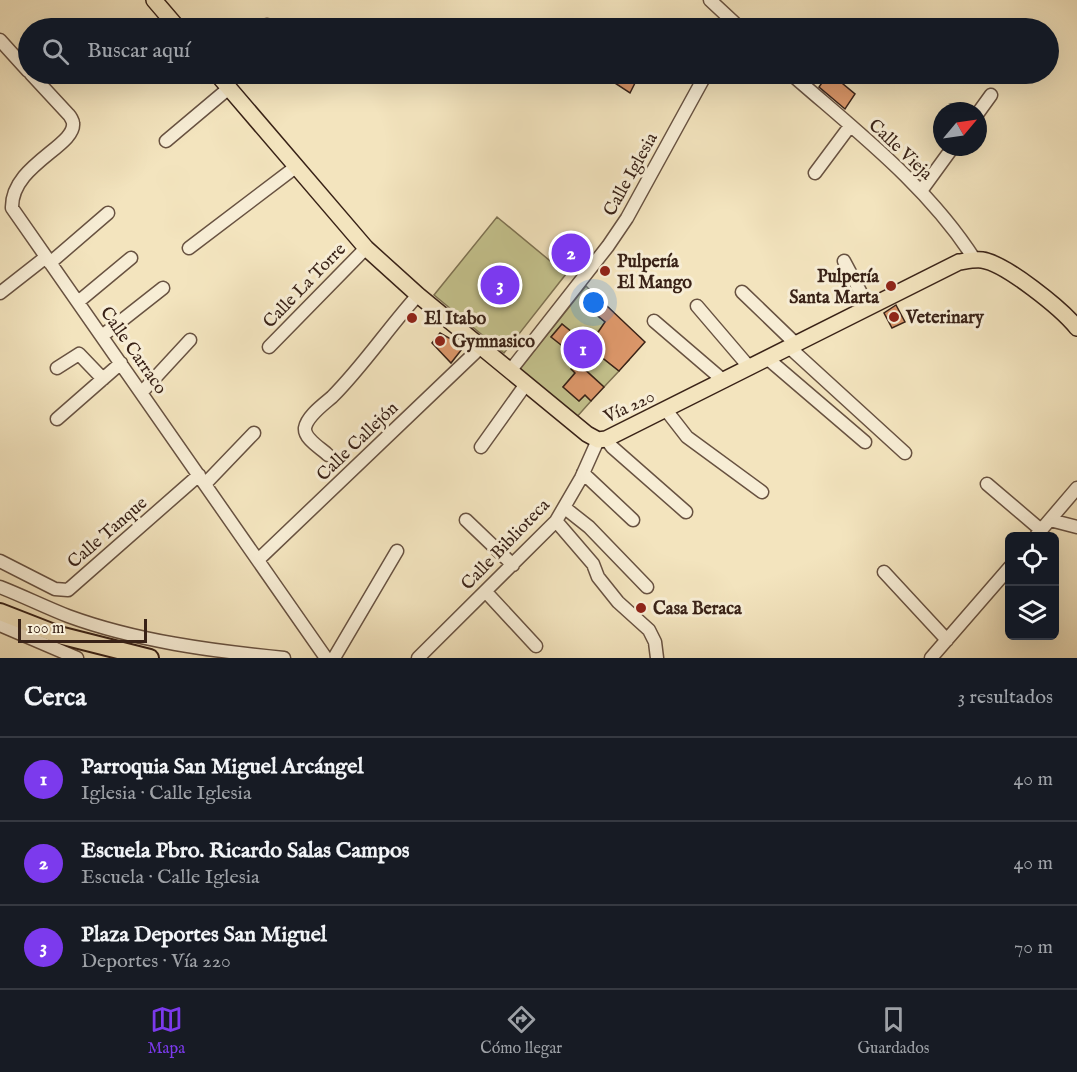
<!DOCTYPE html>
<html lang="es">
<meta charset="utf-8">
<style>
:root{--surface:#171b24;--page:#242831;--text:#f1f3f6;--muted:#9ea1a6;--line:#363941;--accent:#7c3aed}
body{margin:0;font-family:"IM FELL English",serif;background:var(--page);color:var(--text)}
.controls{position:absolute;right:18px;bottom:18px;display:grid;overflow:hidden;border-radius:9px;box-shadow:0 6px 24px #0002}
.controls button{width:54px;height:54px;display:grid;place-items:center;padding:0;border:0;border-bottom:2px solid var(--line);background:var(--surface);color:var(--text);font:30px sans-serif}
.compass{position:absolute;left:933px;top:102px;width:54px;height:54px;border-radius:50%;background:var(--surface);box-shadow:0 6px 24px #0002;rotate:61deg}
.scale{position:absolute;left:18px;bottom:15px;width:129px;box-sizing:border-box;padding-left:6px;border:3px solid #392217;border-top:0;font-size:16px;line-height:21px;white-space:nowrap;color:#392217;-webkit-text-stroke:4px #f7edd5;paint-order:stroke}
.you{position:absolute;left:594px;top:303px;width:21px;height:21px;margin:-15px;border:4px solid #fff;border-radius:50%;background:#1a73e8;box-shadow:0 0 0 9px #1a73e833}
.badge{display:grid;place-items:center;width:39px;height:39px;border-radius:50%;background:var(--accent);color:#fff;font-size:20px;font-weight:700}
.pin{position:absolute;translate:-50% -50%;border:3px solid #fff;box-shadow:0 2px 6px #0006}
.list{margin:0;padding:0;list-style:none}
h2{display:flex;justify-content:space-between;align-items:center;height:78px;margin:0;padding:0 24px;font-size:26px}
h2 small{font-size:20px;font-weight:400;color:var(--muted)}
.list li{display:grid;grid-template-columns:39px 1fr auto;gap:18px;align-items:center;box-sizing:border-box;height:84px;padding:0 24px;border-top:2px solid var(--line)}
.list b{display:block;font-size:22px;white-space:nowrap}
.list p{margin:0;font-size:20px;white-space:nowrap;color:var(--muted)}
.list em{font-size:20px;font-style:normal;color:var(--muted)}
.icon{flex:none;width:33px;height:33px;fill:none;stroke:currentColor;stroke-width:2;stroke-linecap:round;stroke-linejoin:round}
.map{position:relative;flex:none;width:1077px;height:658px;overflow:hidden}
.search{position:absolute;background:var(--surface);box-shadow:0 6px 24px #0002;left:18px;right:18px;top:18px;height:66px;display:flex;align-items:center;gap:15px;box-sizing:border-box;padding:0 21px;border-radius:33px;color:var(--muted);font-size:22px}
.sheet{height:330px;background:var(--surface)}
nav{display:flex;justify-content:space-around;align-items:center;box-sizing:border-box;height:84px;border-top:2px solid var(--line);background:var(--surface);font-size:16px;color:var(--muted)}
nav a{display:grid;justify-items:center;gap:3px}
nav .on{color:var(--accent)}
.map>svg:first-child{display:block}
.green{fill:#c3c18c;stroke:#7e7252;stroke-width:1.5}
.building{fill:#dc976a;stroke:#392217;stroke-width:1.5}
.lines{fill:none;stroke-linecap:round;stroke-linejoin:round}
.minor-casing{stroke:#685241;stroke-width:15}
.major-casing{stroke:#392217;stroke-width:18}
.highway-casing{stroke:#392217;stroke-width:20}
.minor{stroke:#f7edd5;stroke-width:12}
.major{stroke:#f3e4be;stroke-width:15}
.highway{stroke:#f3e4be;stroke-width:16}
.poi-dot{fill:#8f2418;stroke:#f7edd5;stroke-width:2}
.labels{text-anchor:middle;stroke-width:6;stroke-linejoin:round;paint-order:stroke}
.street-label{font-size:18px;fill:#392217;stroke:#f7edd5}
.poi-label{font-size:18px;font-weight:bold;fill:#392217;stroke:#f7edd5;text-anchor:start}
</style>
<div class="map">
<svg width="1077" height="658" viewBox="0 0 1077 658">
<rect width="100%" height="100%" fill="#f3e4be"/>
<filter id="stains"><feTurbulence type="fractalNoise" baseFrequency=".00333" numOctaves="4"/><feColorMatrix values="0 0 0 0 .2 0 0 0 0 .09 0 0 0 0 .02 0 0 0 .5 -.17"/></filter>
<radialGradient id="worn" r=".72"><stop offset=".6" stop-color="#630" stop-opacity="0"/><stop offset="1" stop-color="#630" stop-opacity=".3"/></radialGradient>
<path class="green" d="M497,217L566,274L504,353L434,295Z
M586,286L589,289L580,301L600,318L609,308L613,312L597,333L629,360L625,364L602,345L589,346L562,324L551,337L579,359L575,373L563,387L579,401L585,395L591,401L575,419L518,371Z
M596,353L619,371L604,387L589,373L586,376L581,372Z"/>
<path class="building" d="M601,74H632L638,77L630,93Z
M828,74H831L855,94L845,109L819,87Z
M589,289L645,342L619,371L600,356L592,363L581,366L604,387L591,401L585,395L579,401L563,387L575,373L571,369L579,359L551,337L562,324L589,346L605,322L580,301Z
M896,305L905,322L892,328L884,313Z
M440,333L451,339L462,349L451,363L432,343Z"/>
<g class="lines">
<defs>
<path id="minor" d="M710,0L740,28
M264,28L267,25
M0,40L28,71
M31,74L69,115C70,116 73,121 73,123C76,146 11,165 12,208L326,658
M791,74C856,131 928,186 975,260
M978,113L991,95
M166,141L229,88
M815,173L850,126
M921,191L953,147
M189,248L297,166
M844,261L869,308
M50,263L108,213
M742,292L797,345
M0,293L46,257
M78,302L131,258
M697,306L750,368
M654,321L724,381
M102,336L163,288
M269,347L366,248
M790,348L905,453
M768,359L865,442
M57,368L79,354L103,379
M510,371L608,246L627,218L706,74
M142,392L190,340
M666,410L687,437L762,492
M57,419L121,363
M606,439L612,447L686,512
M481,447L526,384
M328,455C321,448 304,439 305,428C307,416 324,404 332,397C364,365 388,328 418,295
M583,473L633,520
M205,484L254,433
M987,484L1041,530
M565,508L589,527L647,587
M466,520L513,565
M1050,520L1077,527
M556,521L593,564L598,577L618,602L649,630L655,642L657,658
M1036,536L1077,488
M258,560L481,347
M0,561L55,589L68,590L199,475
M884,572L947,640
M0,587C23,596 45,607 68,616C136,641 212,651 284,658
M486,592L536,646
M0,625L77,658
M334,658L397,551
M418,658L556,521L581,478L598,440
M931,658L1010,567"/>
<path id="major" d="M154,0L178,28
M217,74L366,248L418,295L587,434L598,440L606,439L959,262C966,261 975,259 982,260C1005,263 1062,309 1077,328"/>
<path id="highway" d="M0,612L59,635L150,658"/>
</defs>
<use href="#minor" class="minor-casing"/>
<use href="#major" class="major-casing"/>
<use href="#highway" class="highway-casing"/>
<use href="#minor" class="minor"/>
<use href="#major" class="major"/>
<use href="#highway" class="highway"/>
</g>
<g class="poi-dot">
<circle cx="605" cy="271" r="6"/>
<circle cx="891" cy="286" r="6"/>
<circle cx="894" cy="317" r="6"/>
<circle cx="412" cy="318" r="6"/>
<circle cx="440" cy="341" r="6"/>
<circle cx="641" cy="608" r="6"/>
</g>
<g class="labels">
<g class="street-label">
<text transform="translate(901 149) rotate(43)" y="6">Calle Vieja</text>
<text transform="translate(630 174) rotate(-61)" y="6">Calle Iglesia</text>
<text transform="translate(304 285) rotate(-46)" y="6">Calle La Torre</text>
<text transform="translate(134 350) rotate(55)" y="6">Calle Carraco</text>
<text transform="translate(629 406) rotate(-25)" y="6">Vía 220</text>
<text transform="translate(357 441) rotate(-44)" y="6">Calle Callejón</text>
<text transform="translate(107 532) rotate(-41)" y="6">Calle Tanque</text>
<text transform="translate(505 544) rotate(-46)" y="6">Calle Biblioteca</text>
</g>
<g class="poi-label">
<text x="617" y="267">Pulpería<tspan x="617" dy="21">El Mango</tspan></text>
<text x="879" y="282" text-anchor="end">Pulpería<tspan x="879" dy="21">Santa Marta</tspan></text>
<text x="906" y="323">Veterinary</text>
<text x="424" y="324">El Itabo</text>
<text x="452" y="347">Gymnasico</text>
<text x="653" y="614">Casa Beraca</text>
</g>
</g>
<rect width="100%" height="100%" filter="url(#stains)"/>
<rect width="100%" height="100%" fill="url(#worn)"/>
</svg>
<div class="controls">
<button><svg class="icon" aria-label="locate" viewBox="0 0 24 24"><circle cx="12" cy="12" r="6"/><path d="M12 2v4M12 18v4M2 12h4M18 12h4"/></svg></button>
<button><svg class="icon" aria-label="layers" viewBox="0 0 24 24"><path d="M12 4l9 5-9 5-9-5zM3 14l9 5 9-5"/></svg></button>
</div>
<svg class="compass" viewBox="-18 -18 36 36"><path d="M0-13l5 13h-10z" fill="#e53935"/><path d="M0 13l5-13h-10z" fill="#9ea1a6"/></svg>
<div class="scale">100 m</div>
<div class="you"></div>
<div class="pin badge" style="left:583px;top:349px">1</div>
<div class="pin badge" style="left:571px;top:253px">2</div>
<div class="pin badge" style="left:500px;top:285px">3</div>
<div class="search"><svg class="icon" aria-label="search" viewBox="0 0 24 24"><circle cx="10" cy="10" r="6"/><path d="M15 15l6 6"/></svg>Buscar aquí</div>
</div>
<section class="sheet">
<h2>Cerca<small>3 resultados</small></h2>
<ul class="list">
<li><span class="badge">1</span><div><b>Parroquia San Miguel Arcángel</b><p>Iglesia · Calle Iglesia</p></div><em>40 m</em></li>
<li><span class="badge">2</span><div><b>Escuela Pbro. Ricardo Salas Campos</b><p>Escuela · Calle Iglesia</p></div><em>40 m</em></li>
<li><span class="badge">3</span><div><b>Plaza Deportes San Miguel</b><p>Deportes · Vía 220</p></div><em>70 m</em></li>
</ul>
</section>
<nav>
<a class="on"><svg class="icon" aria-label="map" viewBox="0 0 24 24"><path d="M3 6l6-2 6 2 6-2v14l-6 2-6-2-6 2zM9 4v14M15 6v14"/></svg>Mapa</a>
<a><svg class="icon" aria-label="directions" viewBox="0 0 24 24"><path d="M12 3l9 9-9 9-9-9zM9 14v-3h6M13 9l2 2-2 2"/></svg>Cómo llegar</a>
<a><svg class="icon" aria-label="saved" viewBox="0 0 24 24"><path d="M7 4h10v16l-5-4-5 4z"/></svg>Guardados</a>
</nav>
